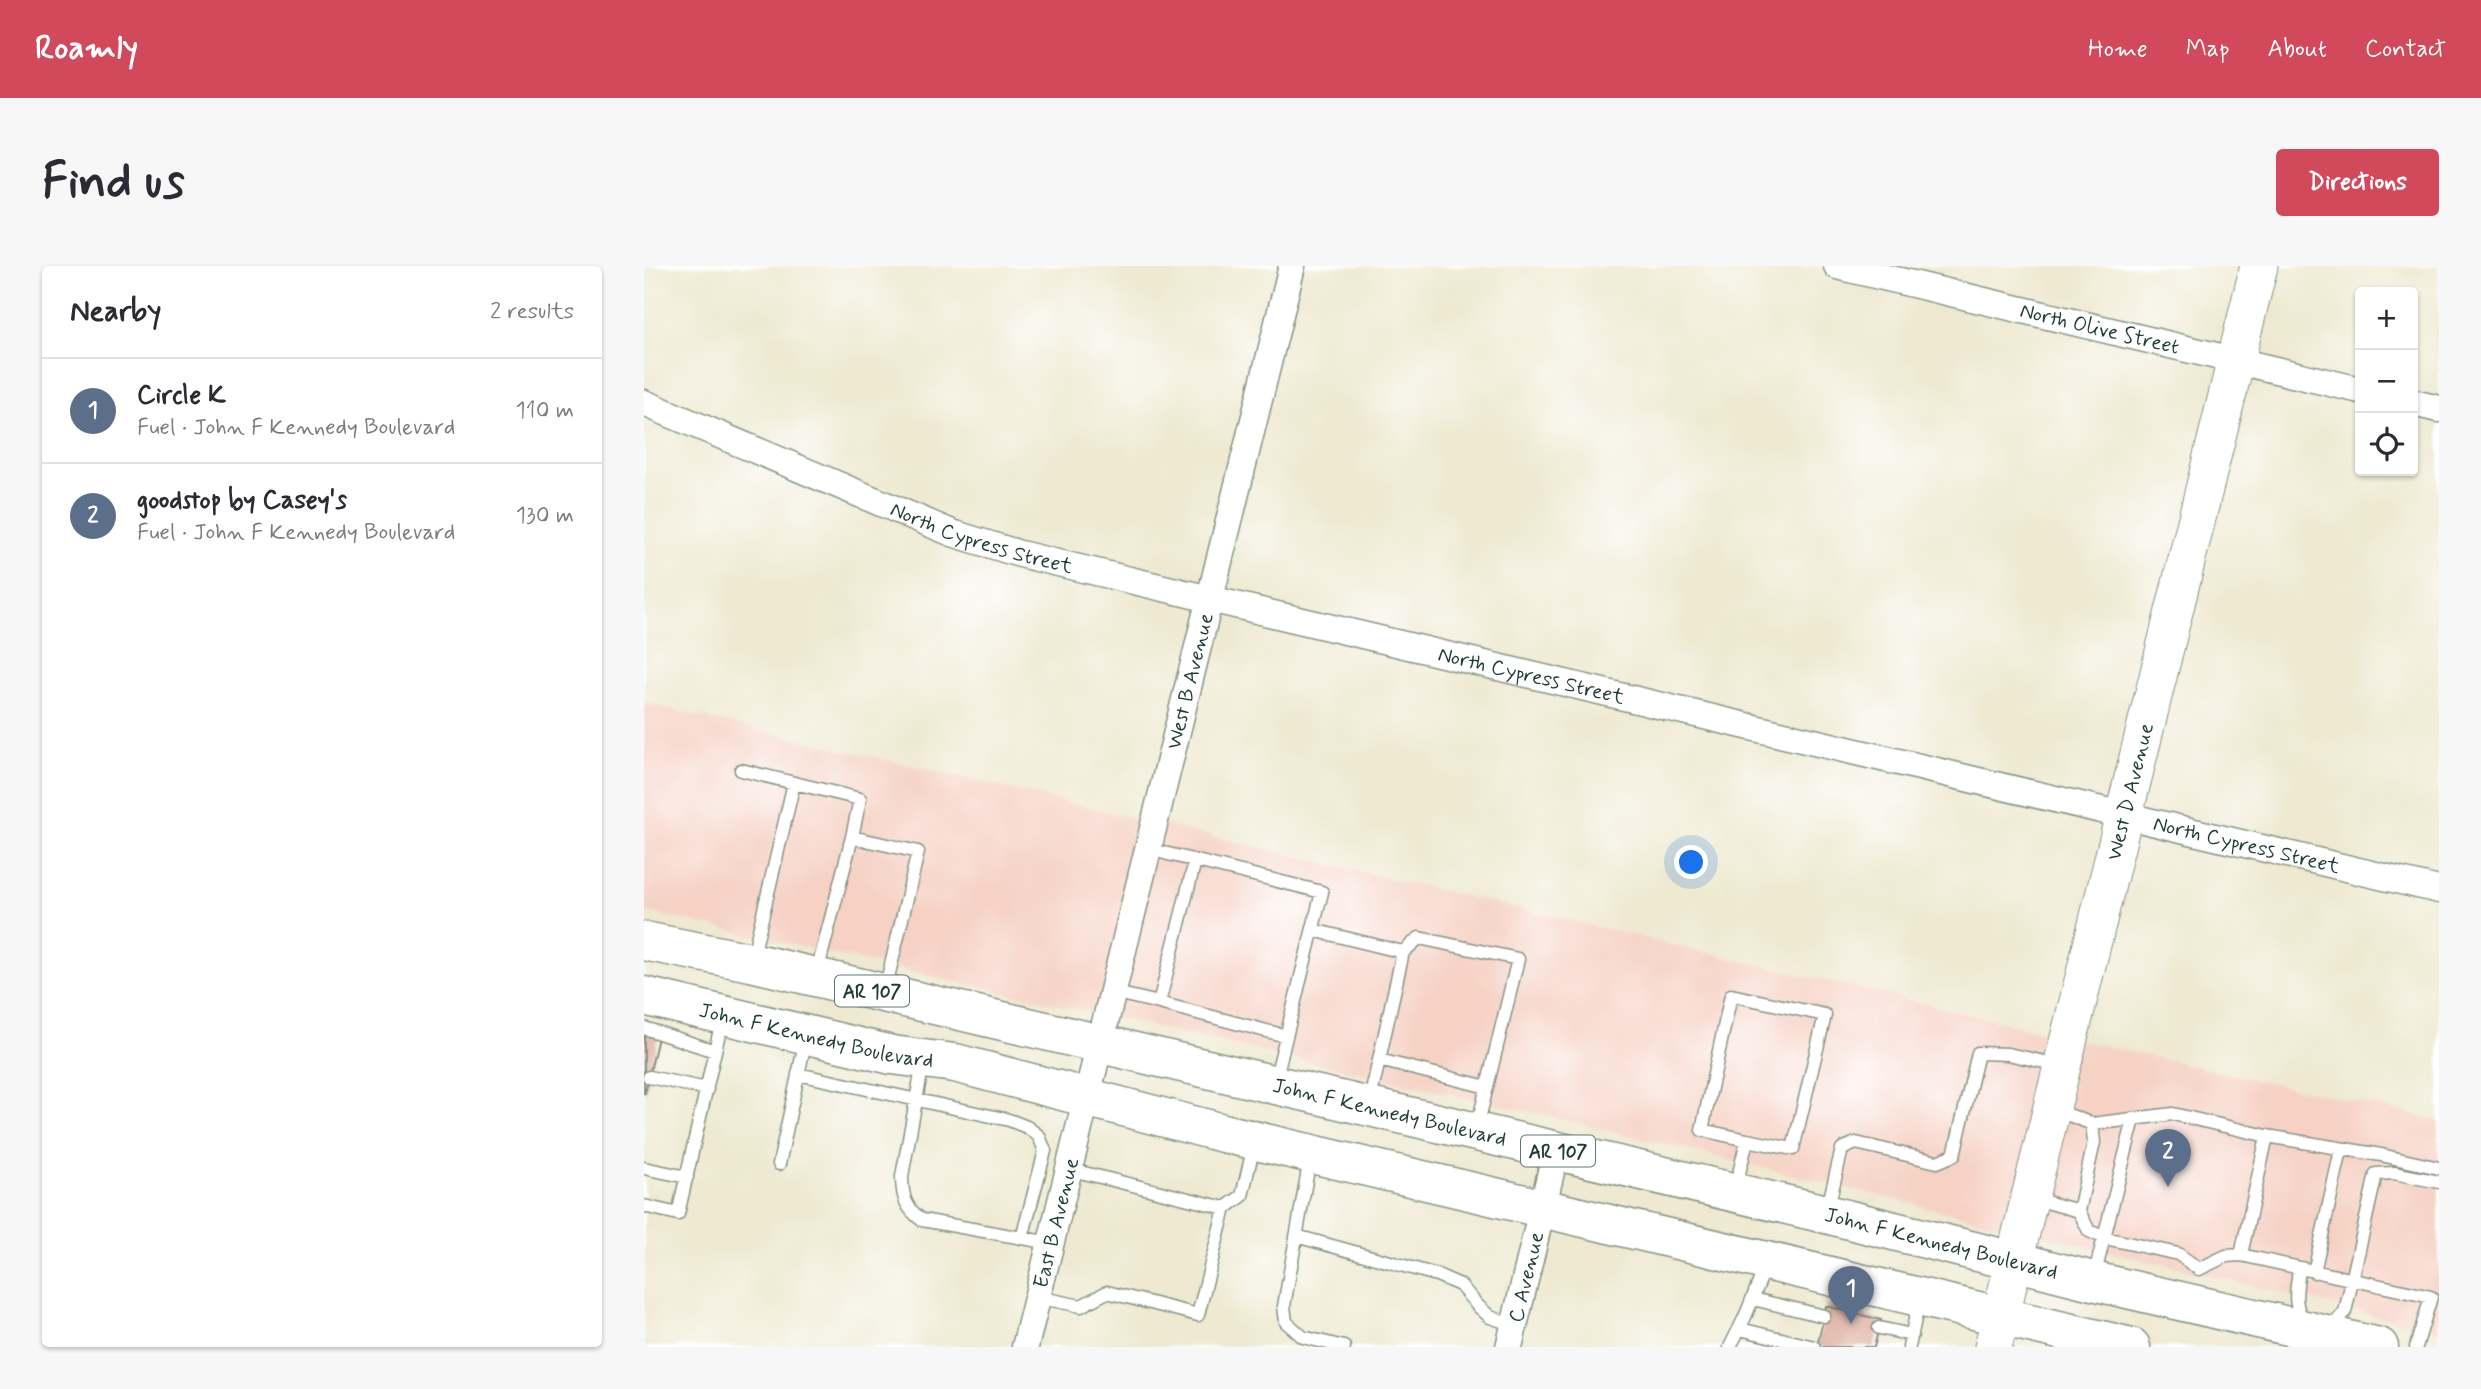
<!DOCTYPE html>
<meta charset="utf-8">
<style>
:root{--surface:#fff;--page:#f7f7f7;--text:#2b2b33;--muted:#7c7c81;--line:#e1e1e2;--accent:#d1495b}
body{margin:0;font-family:Mynerve,sans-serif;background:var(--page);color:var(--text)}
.controls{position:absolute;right:21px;top:21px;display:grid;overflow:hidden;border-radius:7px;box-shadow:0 2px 5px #0004}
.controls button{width:63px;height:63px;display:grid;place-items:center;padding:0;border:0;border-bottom:2px solid var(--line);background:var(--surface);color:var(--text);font:35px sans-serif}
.you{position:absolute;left:1048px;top:597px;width:24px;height:24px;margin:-18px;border:5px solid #fff;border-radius:50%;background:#1a73e8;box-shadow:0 0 0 10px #1a73e833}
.badge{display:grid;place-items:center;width:46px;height:46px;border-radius:50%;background:var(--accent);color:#fff;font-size:23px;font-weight:700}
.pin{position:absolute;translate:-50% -58px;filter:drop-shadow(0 2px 4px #0008)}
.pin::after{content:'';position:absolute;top:37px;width:24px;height:21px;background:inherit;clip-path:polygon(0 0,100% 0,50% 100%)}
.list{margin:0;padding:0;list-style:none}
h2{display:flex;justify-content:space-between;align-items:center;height:91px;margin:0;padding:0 28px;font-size:30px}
h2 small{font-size:23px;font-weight:400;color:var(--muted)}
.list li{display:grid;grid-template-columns:46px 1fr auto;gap:21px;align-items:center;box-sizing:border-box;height:105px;padding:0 28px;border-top:2px solid var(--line)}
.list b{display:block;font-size:26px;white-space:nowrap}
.list p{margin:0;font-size:23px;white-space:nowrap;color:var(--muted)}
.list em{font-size:23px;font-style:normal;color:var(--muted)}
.icon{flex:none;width:38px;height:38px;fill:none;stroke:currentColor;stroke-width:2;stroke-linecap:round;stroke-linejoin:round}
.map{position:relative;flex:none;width:1795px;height:1081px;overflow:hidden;border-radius:7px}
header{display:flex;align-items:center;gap:42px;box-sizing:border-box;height:98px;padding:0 35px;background:var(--accent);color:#fff}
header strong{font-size:33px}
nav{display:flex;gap:38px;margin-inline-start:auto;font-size:24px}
.intro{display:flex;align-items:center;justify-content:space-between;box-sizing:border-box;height:168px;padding:0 42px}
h1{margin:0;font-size:49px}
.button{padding:18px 32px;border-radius:7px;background:var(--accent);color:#fff;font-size:24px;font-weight:700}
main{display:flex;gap:42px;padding:0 42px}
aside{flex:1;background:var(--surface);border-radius:7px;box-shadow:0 2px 5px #0004}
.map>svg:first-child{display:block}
.built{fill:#f6d2c5}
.building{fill:#d19580}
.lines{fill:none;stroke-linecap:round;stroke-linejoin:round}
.lane-casing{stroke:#869382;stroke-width:15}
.street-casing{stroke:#869382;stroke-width:29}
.secondary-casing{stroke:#869382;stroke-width:39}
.primary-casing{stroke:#869382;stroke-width:41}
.lane{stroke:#fff;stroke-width:12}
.street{stroke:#fff;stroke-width:26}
.secondary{stroke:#fff;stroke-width:37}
.primary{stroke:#fff;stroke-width:38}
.labels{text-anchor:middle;stroke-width:5;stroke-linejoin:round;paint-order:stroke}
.shield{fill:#fff;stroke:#627771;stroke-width:2}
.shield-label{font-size:19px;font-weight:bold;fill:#1f3d34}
.street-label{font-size:21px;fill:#1f3d34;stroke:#fff}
</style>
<header>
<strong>Roamly</strong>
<nav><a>Home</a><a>Map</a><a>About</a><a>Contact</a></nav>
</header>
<div class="intro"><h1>Find us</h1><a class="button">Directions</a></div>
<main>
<aside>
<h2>Nearby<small>2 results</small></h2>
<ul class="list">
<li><span class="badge" style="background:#5c6f8a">1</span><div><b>Circle K</b><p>Fuel · John F Kennedy Boulevard</p></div><em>110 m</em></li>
<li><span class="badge" style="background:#5c6f8a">2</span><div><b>goodstop by Casey's</b><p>Fuel · John F Kennedy Boulevard</p></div><em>130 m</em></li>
</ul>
</aside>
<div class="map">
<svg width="1795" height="1081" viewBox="0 0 1795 1081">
<rect width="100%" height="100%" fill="#fff"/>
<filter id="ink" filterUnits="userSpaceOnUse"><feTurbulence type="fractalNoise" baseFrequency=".0143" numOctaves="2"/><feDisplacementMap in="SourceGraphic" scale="14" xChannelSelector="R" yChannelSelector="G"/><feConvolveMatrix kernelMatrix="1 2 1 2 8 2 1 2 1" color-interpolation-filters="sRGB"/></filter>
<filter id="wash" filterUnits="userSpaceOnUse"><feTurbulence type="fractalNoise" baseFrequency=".00686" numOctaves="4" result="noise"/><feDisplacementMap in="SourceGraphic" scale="28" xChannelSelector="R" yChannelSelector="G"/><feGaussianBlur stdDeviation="1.57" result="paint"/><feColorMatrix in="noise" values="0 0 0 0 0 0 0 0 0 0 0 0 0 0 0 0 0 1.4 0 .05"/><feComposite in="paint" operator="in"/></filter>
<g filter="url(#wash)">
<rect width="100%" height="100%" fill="#eee9d0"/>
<path class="built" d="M0,437L1464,781L1795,854V1065L917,853L0,645Z"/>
<g id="blocks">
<path class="building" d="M0,764L15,767L1,827H0Z
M1182,1040L1237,1054L1230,1081H1173Z"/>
</g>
</g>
<g filter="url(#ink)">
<use href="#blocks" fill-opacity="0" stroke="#869382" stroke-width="2"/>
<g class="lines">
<defs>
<path id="lane" d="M97,504L216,533L208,571L274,586L241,724
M504,583L678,626L631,815
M551,595L515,737L642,770
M669,664L759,686L735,794L843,821L833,861
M759,686L775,672L874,693L843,821
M108,694L150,517
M173,706L208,571
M468,726L515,737
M0,762L71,785
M279,797L258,910C258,930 261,942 278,954L406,977
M154,808L365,854L383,861L395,870L401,885L378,972
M5,811L63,823
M725,838L735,794
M1412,844L1448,858L1450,876L1435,945L1445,965L1461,972L1534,988L1555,1003L1582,990L1597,989L1787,1031L1772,1081
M1448,858L1529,848L1623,870L1597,989
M1623,870L1737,889L1795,902
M666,892L640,1040L642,1056L659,1071L700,1081
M135,898L162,772
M0,902L43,911
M424,903L581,942L598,930L610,879
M1091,924L1103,874L1149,883L1181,749L1087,729L1058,864L1103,874
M1388,932L1435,945
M0,940L34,948L78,754
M1183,945L1198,883L1212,877L1293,896L1310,889L1334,787L1364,788L1414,799
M652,970L793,1009L816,1019L833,1039L846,1051L870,1059
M1655,1003C1653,1022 1647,1041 1662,1056
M1670,1006L1697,884
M1450,1011L1490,853
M393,1031L437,1040L463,1026L554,1049L581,942
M1109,1033L1180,1050
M1235,1062L1268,1069
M1096,1063L1170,1081
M1686,1063L1701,1046L1732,908L1750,907L1795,916
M1086,1081L1101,1051L1122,999
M1265,1081L1275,1035"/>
<g id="street">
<path id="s1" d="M1193,0L1716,124"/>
<path id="s2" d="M0,137L308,267L376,288L1795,624"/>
<path d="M1769,137L1795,143"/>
<path id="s3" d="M381,1081L648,0"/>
<path id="s4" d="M865,1081L912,885"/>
</g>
<g id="secondary">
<path id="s5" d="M1349,1081L1615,0"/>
</g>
<g id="primary">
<path id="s6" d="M0,675L107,696L1182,948L1449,1015L1735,1081"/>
<path id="s7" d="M0,730L248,789L311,797L579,867L1487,1081"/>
</g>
</defs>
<use href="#lane" class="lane-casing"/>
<use href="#street" class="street-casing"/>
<use href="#secondary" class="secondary-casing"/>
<use href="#primary" class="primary-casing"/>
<use href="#lane" class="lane"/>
<use href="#street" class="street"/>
<use href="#secondary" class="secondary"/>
<use href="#primary" class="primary"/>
</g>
</g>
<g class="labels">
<g class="shield">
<rect x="191" y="709.5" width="74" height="31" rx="5"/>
<rect x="877" y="869.5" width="74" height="31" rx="5"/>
</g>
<g class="shield-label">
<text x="228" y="732">AR 107</text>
<text x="914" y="892">AR 107</text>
</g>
<g class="street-label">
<text dy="7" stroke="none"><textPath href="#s1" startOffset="270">North Olive Street</textPath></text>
<text dy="7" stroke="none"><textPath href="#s2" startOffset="364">North Cypress Street</textPath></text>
<text dy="7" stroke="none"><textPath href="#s2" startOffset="931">North Cypress Street</textPath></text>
<text dy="7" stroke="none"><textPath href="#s3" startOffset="686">West B Avenue</textPath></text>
<text dy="7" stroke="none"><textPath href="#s5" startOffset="572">West D Avenue</textPath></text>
<text dy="7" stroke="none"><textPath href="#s2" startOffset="1666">North Cypress Street</textPath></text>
<text dy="7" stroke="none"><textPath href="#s7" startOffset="177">John F Kennedy Boulevard</textPath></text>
<text dy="7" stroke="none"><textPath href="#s6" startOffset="765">John F Kennedy Boulevard</textPath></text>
<text dy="7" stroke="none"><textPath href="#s3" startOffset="128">East B Avenue</textPath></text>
<text dy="7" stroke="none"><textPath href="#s6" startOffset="1332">John F Kennedy Boulevard</textPath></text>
<text dy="7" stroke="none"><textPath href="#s4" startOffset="72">C Avenue</textPath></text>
</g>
</g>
</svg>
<div class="controls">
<button>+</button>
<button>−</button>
<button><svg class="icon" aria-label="locate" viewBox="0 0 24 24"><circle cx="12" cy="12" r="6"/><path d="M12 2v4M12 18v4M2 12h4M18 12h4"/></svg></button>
</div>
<div class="you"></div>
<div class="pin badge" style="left:1207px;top:1058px;background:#5c6f8a">1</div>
<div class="pin badge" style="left:1524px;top:921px;background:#5c6f8a">2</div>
</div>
</main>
